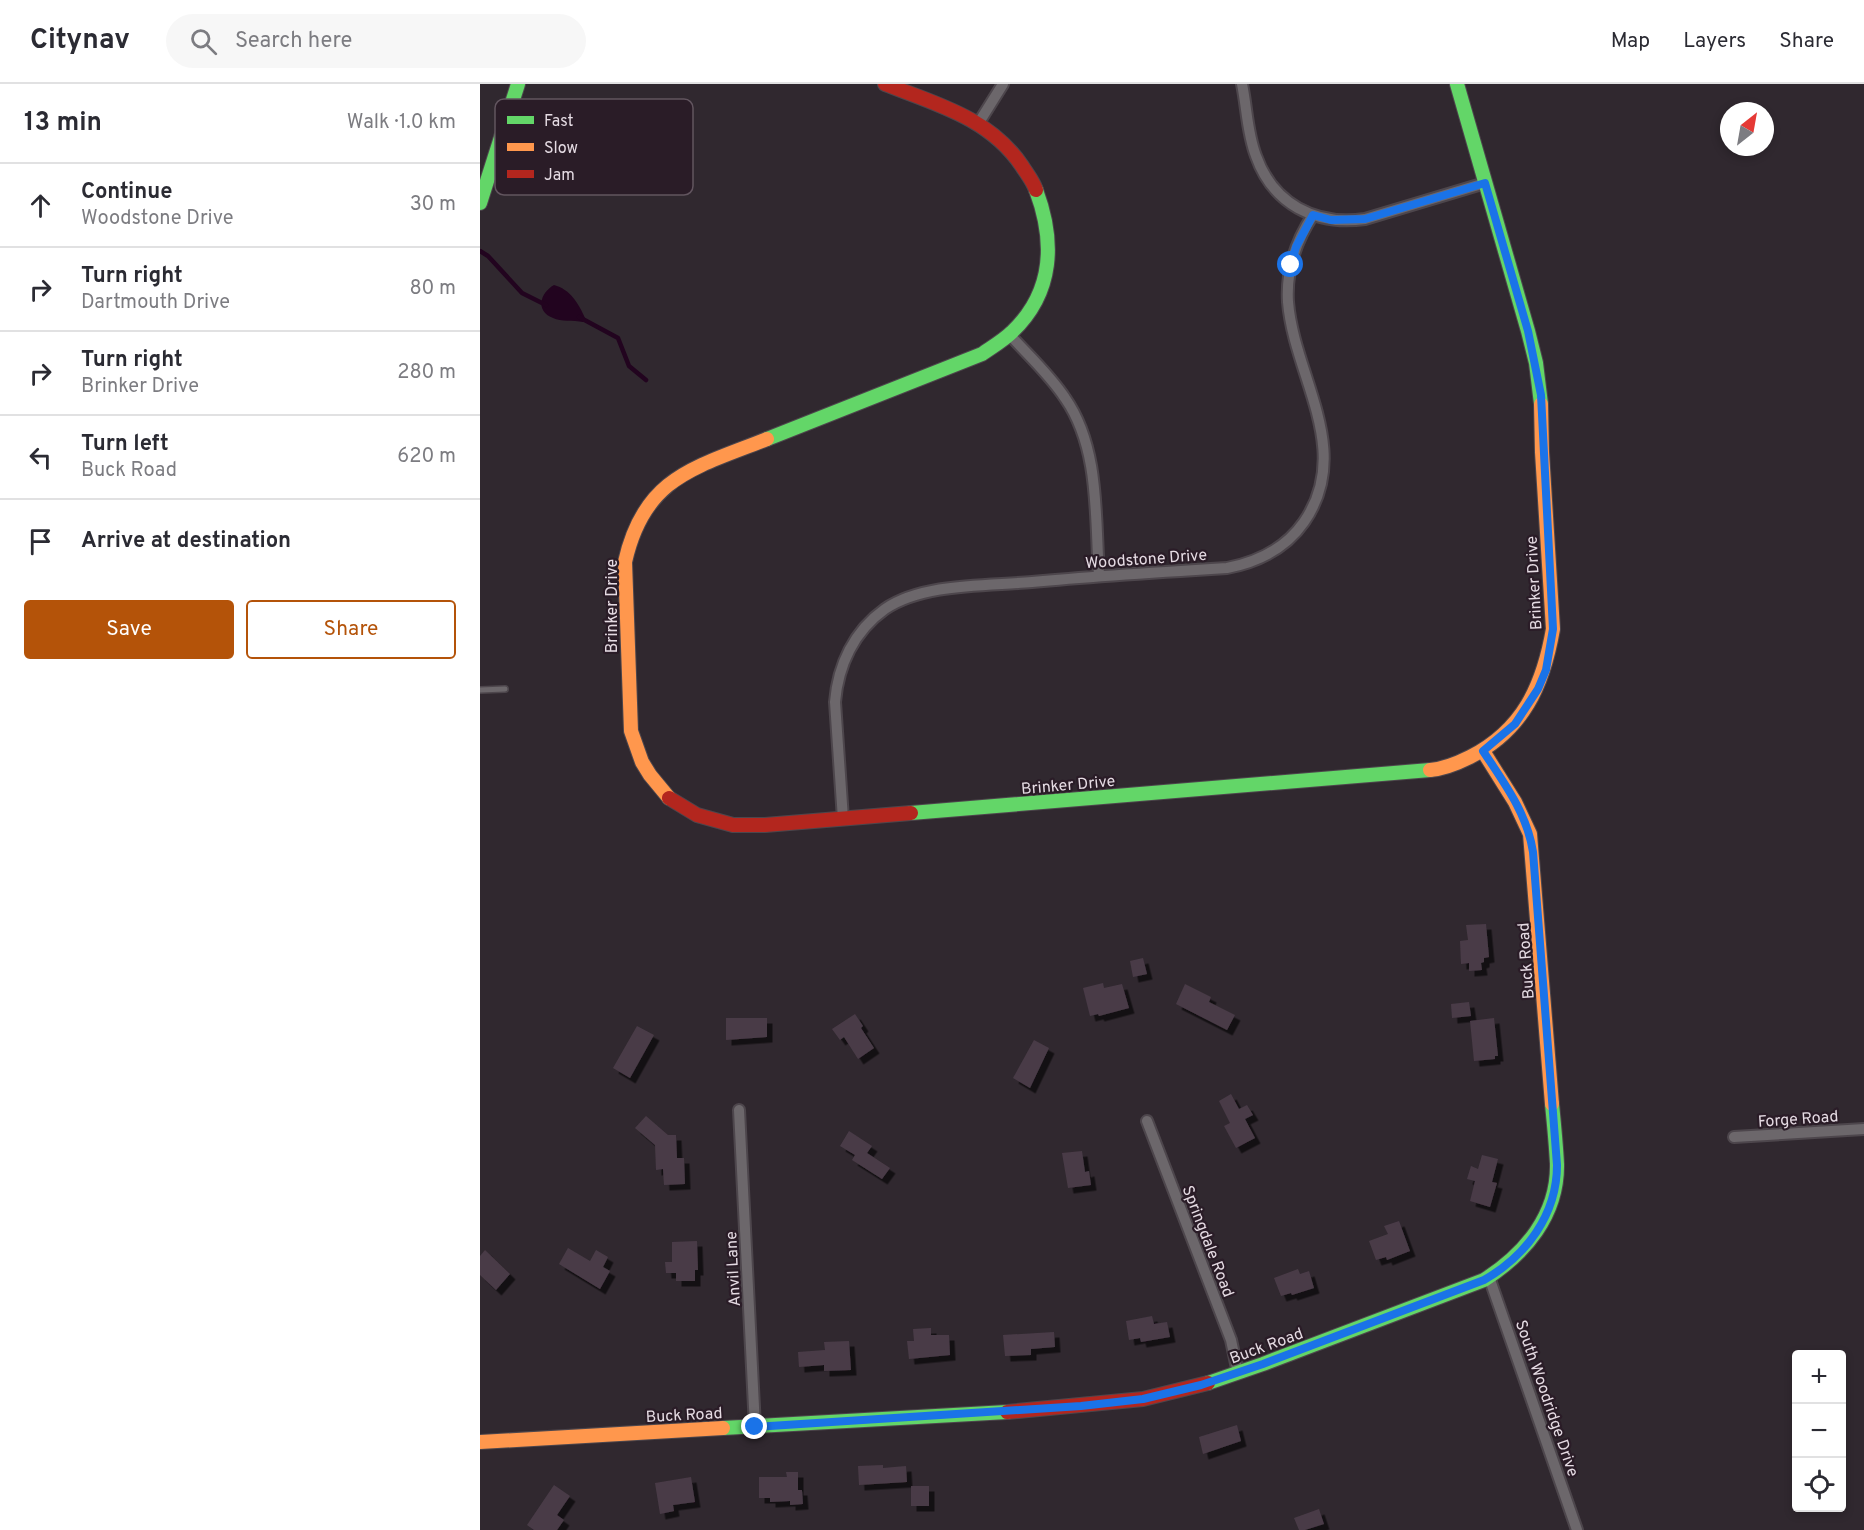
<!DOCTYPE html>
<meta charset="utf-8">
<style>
:root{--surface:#fff;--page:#f7f7f7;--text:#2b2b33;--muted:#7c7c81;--line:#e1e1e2;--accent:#b45309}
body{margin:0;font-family:Overpass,sans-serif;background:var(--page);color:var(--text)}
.controls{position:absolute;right:18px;bottom:18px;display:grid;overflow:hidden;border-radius:6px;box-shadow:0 3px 9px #0003}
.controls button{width:54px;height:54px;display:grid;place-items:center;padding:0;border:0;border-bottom:2px solid var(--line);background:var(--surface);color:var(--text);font:30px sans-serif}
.compass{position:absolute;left:1240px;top:18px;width:54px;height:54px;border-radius:50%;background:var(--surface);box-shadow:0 3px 9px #0003;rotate:31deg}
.stop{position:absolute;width:18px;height:18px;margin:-14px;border:4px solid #1a73e8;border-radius:50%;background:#fff}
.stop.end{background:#1a73e8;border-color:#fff;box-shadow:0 2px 6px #0008}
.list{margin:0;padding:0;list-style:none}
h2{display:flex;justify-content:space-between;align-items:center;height:78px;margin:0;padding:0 24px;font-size:26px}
h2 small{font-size:20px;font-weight:400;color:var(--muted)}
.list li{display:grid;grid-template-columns:39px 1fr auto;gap:18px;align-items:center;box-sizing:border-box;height:84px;padding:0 24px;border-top:2px solid var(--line)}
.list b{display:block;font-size:22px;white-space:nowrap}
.list p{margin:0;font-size:20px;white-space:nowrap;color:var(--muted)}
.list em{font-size:20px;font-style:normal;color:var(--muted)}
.actions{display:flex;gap:12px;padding:18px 24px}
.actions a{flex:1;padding:14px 0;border:2px solid var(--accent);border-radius:6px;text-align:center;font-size:21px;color:var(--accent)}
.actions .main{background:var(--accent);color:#fff}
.icon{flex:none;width:33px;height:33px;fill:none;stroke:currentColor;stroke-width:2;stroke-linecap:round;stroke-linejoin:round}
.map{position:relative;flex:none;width:1384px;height:1446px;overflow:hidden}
header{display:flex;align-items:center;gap:36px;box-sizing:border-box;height:84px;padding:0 30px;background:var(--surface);border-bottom:2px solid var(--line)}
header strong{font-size:28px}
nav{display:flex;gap:33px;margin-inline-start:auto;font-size:21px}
.search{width:420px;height:54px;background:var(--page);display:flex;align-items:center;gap:15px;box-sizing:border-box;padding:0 21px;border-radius:33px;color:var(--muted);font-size:22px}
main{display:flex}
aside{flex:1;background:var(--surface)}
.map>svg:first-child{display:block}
.water{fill:#22041f}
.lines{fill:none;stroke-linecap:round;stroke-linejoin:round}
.stream{stroke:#22041f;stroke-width:4.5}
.building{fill:#493b47;filter:url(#shadow)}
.lane-casing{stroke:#4d464c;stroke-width:8}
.street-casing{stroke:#4d464c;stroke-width:14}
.fast-casing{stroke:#4d464c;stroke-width:16}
.slow-casing{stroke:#4d464c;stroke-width:16}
.jam-casing{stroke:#4d464c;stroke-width:16}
.lane{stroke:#6c676b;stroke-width:5}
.street{stroke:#6c676b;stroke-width:10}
.fast{stroke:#63d668;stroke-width:14}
.slow{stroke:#ff974d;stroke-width:14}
.jam{stroke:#b3261e;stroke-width:14}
.route{stroke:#1a73e8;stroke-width:8}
.labels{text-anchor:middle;stroke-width:4.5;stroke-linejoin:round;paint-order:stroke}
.street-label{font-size:16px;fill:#e5dbe3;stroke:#2a1c27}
.key{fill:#2a1c27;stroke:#62555f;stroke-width:1.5}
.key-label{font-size:16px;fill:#e5dbe3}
</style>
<header>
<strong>Citynav</strong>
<div class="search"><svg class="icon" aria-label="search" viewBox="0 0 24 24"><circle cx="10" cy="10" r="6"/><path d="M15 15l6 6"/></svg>Search here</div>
<nav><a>Map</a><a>Layers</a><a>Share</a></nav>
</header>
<main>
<aside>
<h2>13 min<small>Walk · 1.0 km</small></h2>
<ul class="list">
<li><svg class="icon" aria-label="ahead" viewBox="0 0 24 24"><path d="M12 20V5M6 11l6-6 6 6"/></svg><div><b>Continue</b><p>Woodstone Drive</p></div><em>30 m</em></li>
<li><svg class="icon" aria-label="right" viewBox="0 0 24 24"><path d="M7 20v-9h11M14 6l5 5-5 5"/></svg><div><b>Turn right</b><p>Dartmouth Drive</p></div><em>80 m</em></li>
<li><svg class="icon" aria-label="right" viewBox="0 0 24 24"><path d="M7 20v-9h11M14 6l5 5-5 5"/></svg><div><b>Turn right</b><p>Brinker Drive</p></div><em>280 m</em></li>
<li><svg class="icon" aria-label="left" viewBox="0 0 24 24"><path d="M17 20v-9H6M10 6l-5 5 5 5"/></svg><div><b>Turn left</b><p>Buck Road</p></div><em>620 m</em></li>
<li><svg class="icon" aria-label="arrive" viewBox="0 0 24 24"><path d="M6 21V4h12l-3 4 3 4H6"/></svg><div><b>Arrive at destination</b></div></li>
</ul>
<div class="actions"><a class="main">Save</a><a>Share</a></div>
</aside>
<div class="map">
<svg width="1384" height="1446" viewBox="0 0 1384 1446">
<defs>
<filter id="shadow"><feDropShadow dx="5.5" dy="5.5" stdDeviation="0" flood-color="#0009"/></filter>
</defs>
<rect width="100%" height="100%" fill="#30282f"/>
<path class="water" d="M74,201C90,205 99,220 105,234L103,238C93,236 81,238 73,234C55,227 60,209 74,201Z"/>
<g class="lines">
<path class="stream" d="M0,167L8,172L42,209L66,221
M99,233L138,254L149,282L166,296"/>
</g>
<path class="building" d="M1006,840L1009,873L1004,874V878L1001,879L1002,886L989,887V879L981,880L980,857L988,856L986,841Z
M663,874L667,890L653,893L650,877Z
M623,899L624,904L642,900L649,924L619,932L618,930L610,932L603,904Z
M705,900L731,913L729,918L755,931L747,946L696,920Z
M989,918L991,932L972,934L971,920Z
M375,930L383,942L381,944L394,964L378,975L364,953L360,956L352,945Z
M246,934H287V953L246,956Z
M1014,934L1018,972H1015V975L994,977L990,937Z
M157,942L174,951L150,994L133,984Z
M554,956L569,964L550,1004L533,994Z
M751,1010L759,1025L767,1021L773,1031L765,1035L775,1054L756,1064L744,1042L750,1039L739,1017Z
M166,1032L188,1051H196L197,1074H204L205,1100L184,1101L183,1085L176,1086L175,1061L155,1044Z
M369,1047L392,1062L387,1069L410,1084L402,1095L372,1076L375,1071L360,1062Z
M602,1067L605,1088L609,1087L611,1101L588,1104L582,1069Z
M1002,1071L1018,1075L1012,1098L1017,1099L1010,1123L990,1117L995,1097L987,1095L991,1082L998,1085Z
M919,1137L930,1167L907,1176L906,1173L896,1176L889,1157L908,1150L904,1142Z
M217,1157L218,1186H215V1197H196V1189H186L185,1178H192V1158Z
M88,1164L110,1177L116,1166L128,1173L123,1183L130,1187L120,1205L79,1180Z
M5,1166L30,1190L16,1206L0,1191V1172Z
M818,1185L820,1190L829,1187L834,1204L812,1211L811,1209L801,1212L794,1194Z
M672,1232L674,1240L687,1238L690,1253L661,1258L660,1254L649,1256L646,1237Z
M451,1244V1251H469L470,1271L429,1275L427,1257H434L433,1245Z
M574,1248L575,1263L551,1265V1271L525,1272L523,1251Z
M369,1257L371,1286L344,1287V1281L319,1283L318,1268L345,1266L344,1258Z
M757,1341L761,1357L723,1370L719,1353Z
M403,1381V1384L426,1382L427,1398L379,1401L378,1382Z
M306,1388H318V1406H322L323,1420L310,1421V1417L290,1418V1414H279V1393H307Z
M211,1393L215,1418L193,1421L194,1427L180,1430L175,1399Z
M74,1401L90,1412L77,1431L84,1436L77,1446H54L47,1441Z
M431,1402H449V1422H431Z
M839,1425L844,1440L825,1446H819L814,1434Z"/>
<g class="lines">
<defs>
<path id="lane" d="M0,606L25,605"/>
<path id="street" d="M762,0C767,24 767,49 776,72C793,120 835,142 885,135L1005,99
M498,40L523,0
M530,251C548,271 570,291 585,314C620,364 615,433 619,492
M363,735L355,618C358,581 374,547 405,525C443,499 507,502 552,498C617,492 682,488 747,484C778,478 806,464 824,438C874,366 814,292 808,218C806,186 816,157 833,131
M259,1026L275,1343
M667,1037L751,1256L758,1289
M1254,1053L1384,1045
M1009,1193L1097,1446"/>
<path id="fast" d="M977,0L1048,247L1056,279L1061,320
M0,119L38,0
M287,355L502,270C512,263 524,256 532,248C574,208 575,157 556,106
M431,729L950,686
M728,1299L783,1280L1004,1196C1045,1170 1078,1131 1077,1080C1076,1060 1074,1040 1072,1020
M243,1344L527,1328"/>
<path id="slow" d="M1003,667L1035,718L1050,750L1072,1020
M950,686C963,685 978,679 990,673C1043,646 1063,602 1073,545L1062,368L1061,320
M189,714L170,691L162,678L151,647L145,478C164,393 214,384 287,355
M0,1358L243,1344"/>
<path id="jam" d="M405,0C456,20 510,34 542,82C547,90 553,97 556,106
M189,714L217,731L253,741H285L431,729
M527,1328L663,1315L728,1299"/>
</defs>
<use href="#lane" class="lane-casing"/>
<use href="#street" class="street-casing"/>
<use href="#fast" class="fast-casing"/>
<use href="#slow" class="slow-casing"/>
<use href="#jam" class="jam-casing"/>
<use href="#lane" class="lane"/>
<use href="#street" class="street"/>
<use href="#fast" class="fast"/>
<use href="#slow" class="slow"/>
<use href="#jam" class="jam"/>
</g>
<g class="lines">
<path class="route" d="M275,1343L601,1322L663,1315L721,1301L783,1280L1004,1196C1046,1172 1077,1131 1077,1081L1053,768C1047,729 1024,699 1003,667L1035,640L1058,605L1066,586L1073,545L1061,311L1048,247L1005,99L885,135L851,136L833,131L816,163L811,181"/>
</g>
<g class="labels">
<g class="street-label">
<text transform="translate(666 474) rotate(-4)" y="6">Woodstone Drive</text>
<text transform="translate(1053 499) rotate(-93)" y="6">Brinker Drive</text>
<text transform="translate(131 522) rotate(-90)" y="6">Brinker Drive</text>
<text transform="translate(588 700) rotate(-5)" y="6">Brinker Drive</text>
<text transform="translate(1045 877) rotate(-94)" y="6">Buck Road</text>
<text transform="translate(1318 1034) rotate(-4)" y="6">Forge Road</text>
<text transform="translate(729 1157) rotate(69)" y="6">Springdale Road</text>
<text transform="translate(252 1185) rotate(-93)" y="6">Anvil Lane</text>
<text transform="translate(786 1261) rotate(-20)" y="6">Buck Road</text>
<text transform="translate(1068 1314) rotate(71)" y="6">South Woodridge Drive</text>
<text transform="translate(204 1330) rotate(-3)" y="6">Buck Road</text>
</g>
</g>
<rect x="15" y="15" width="198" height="96" rx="9" class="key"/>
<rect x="27" y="32" width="27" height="8" fill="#63d668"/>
<rect x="27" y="59" width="27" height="8" fill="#ff974d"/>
<rect x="27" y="86" width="27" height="8" fill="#b3261e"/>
<g class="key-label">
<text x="64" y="42">Fast</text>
<text x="64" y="69">Slow</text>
<text x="64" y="96">Jam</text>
</g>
</svg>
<div class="controls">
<button>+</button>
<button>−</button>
<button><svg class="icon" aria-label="locate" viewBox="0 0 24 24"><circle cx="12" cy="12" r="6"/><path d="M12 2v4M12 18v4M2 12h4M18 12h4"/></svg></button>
</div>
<svg class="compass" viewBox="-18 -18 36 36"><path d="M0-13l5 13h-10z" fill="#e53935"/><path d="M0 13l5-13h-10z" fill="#7c7c81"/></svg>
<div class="stop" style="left:811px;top:181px"></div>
<div class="stop end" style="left:275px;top:1343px"></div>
</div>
</main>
